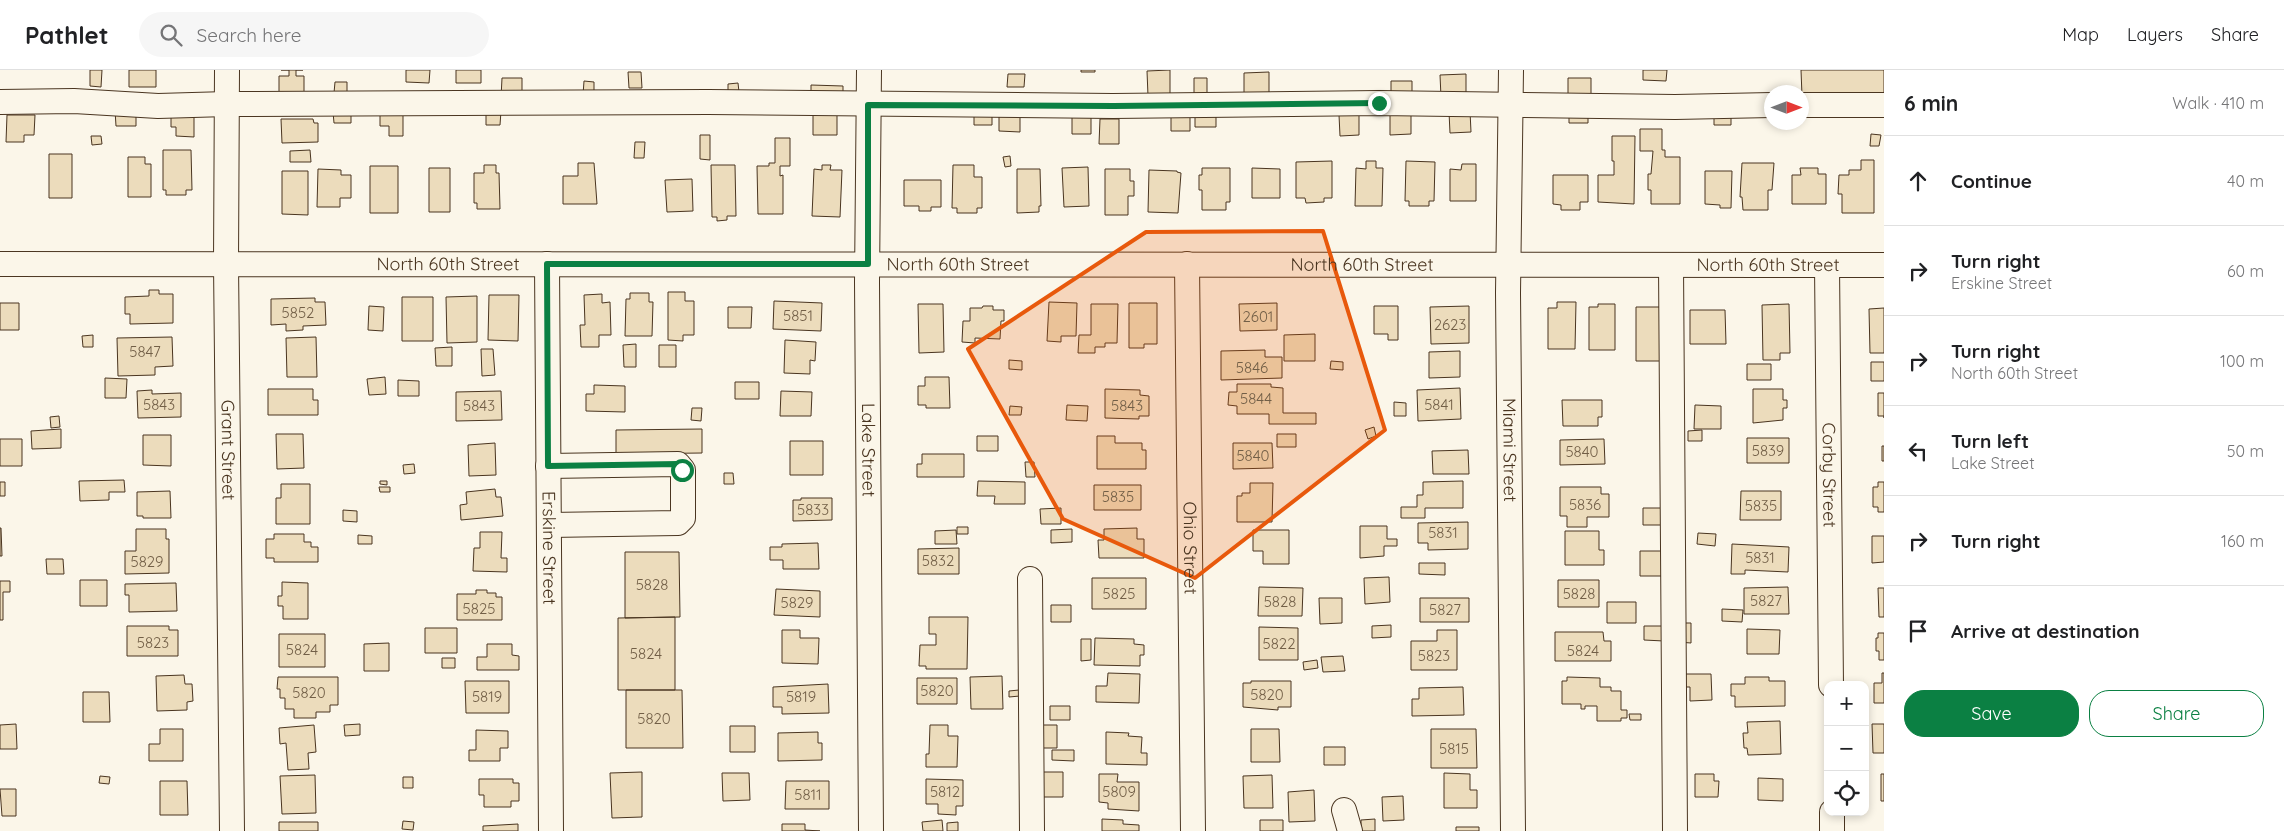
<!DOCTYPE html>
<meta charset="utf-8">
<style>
:root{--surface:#fff;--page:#f6f6f6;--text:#202124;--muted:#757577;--line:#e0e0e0;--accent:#0b8043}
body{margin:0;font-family:Quicksand,sans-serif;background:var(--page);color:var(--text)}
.controls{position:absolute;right:15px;bottom:15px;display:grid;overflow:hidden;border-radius:10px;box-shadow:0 2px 8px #0003}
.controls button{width:45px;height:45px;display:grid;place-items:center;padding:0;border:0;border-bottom:1px solid var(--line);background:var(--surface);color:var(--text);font:25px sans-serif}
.compass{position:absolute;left:1764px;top:15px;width:45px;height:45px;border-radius:50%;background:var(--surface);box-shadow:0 2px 8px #0003;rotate:90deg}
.stop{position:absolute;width:15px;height:15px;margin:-11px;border:4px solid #0b8043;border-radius:50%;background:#fff}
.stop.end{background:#0b8043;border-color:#fff;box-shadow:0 1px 5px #0008}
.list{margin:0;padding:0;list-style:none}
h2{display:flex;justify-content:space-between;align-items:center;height:65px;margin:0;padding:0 20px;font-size:21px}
h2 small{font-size:16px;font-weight:400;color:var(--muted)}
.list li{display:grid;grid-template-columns:32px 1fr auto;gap:15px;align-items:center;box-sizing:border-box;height:90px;padding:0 20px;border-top:1px solid var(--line)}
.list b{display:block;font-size:19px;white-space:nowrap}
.list p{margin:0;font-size:16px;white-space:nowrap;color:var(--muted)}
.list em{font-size:16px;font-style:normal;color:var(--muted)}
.actions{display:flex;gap:10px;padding:15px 20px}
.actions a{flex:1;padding:11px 0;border:1px solid var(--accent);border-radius:20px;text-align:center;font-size:18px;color:var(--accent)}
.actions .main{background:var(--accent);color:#fff}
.icon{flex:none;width:28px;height:28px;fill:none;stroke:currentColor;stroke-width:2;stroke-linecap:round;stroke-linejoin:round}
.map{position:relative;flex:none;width:1884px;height:761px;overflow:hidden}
header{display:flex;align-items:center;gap:30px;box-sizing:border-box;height:70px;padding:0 25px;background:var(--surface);border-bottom:1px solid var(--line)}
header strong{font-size:24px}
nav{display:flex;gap:28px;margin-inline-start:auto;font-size:18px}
.search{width:350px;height:45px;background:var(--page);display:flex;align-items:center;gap:12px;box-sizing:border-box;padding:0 18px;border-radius:28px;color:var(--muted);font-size:19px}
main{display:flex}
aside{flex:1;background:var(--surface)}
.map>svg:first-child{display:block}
.building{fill:#ecdcbc;stroke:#4a3520}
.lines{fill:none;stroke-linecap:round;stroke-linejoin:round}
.minor-casing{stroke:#4a3520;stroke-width:26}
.minor{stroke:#fbf6e9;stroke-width:24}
.route{stroke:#0b8043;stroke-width:6}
.marked{fill:#e8590c;fill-opacity:0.2;stroke:#e8590c;stroke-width:4;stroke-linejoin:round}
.labels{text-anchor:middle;stroke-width:4;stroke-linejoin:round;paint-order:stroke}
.number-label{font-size:15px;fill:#725f47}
.street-label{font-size:18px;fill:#4a3520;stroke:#fbf6e9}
</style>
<header>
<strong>Pathlet</strong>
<div class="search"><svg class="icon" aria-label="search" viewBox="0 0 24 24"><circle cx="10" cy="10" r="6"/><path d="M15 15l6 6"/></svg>Search here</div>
<nav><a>Map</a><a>Layers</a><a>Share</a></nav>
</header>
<main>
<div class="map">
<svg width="1884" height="761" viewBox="0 0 1884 761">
<rect width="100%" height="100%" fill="#fbf6e9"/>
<path class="building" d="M90,0H102L101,17L90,16Z
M129,0H156V17H129Z
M281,0H303H296V6H304V25H279V6H289V0Z
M406,0H430L429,13L406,12Z
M456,0H481V13H456Z
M1081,0H1095V2H1081Z
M1170,0V26H1148L1147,1Z
M1643,0H1667L1666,11L1643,10Z
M1801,0H1884V25L1802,26Z
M628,2H641L642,18H629Z
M1269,2V24L1244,25V3Z
M1008,4H1025L1024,17H1007Z
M1466,4V27H1441L1440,5Z
M502,8H522V29L501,28Z
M1194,8H1207V29H1194Z
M1568,8H1591V28H1568Z
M584,11L594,12V25H583Z
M1391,11H1412V28H1391Z
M335,12H347V23H334Z
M738,13L739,22L728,23V14Z
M811,15L843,16V29L811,28Z
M115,40H136V56H116Z
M1569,40H1588V53H1569Z
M380,41H403V66H389V56H380Z
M486,41H501L500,55H486Z
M992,41V55H974V42Z
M1470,41L1471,62L1450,63L1449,42Z
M171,42H194V67L176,66V57H171Z
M333,42H351V53H334Z
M999,42L1020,43V62L999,61Z
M1072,42H1091V64H1072Z
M1411,42V64L1390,65V43Z
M1714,42H1731V55H1714Z
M1171,43H1190V61H1171Z
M1195,43H1216V57H1195Z
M813,44H837V65H813Z
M7,45H35L34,65H24V72H6Z
M1339,45H1359V65L1340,66Z
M281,49H313L314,53H318V72L282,73Z
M1100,49H1119V74H1099Z
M1640,59H1662V80H1665V87H1680V134H1651V120H1648V104H1651L1653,81H1640Z
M1871,64L1881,65L1879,76H1870Z
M700,65H710V90L700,89Z
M91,66H101L102,74L92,75Z
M1612,66H1635L1634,134L1598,132V105H1614V91H1612Z
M775,68H790V96H780V106L783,105V144H758L757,96H769V93H775Z
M635,72H645L644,88H634Z
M163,80H191L192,120H186V125H166V120H163Z
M310,80L311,92H290V81Z
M49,84H72V128H49Z
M1010,86L1011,96L1005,97L1003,87Z
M128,87H145V94H151V127H128Z
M1861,90H1874V143H1842V124H1838L1839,105H1849V100H1861Z
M1332,91V128H1324V132L1306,133L1305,128H1296V92Z
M1366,91H1376V98H1383L1382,136H1355L1356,98L1366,99Z
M1406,91L1435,92L1434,131H1429V136H1409V131H1405Z
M578,93H594L597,134H563V106H578Z
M1742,93H1774L1772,120H1768V140H1743L1742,127H1740Z
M1462,94H1476V131H1450V99L1461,100Z
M484,95H496V103H499L500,139H477V133H474V103H484Z
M711,95H735L736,146H727V150L717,151V147H712Z
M822,95H831L830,100H842L840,147L812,146L814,99L822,100Z
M953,95H974V107H982V138H977V143H957V138H952Z
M370,96H398V143H370Z
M1088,97L1089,136L1064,137L1062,98Z
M429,98H450V142H429Z
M1202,98H1230V132H1226V140H1202V120H1199V105H1202Z
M1252,98L1280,99V128H1252Z
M1800,98H1818V104H1826V134H1792V105H1801Z
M318,99L341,100V105H351V128H340V137H317Z
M1017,99H1040L1041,136H1039V142L1017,143Z
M1105,99H1130V111H1134V126H1128V145H1105Z
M1149,100L1177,101V102L1181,103L1178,143L1148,142Z
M282,101H308V145L282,144Z
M1705,101H1732L1731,138H1720V135L1705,134Z
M1553,105H1588V132H1580V140H1561V135L1553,134Z
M692,109L693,141L667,142L665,110Z
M904,110H941V137H931V141H919V136H904Z
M149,220H159V224H173V253L130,254V244H125V227L149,226Z
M668,222H685V231H694V265H683V271L668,270Z
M630,223H649V232H653L652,266H625L626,229H630Z
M602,224V233L610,232L611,265H599V277H581L580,255H585L584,225Z
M489,225H519L518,271L488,270Z
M477,226V272L447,273L446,227Z
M402,227H433V271H402Z
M315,228V232H325L326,255L303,256V260L286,261V254L271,255V229Z
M774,231L822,233L821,261L773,259Z
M1049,232L1077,233L1076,266H1061V272L1047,271Z
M1557,232H1576L1575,279H1548V238H1557Z
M0,233H19V260H0Z
M1129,233H1157V274H1144V278H1129Z
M1277,233V260L1240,261L1239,234Z
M918,234H943L944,282L919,283Z
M1091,234H1118L1117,273H1105V277H1095V283H1078L1079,265H1091Z
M1598,234H1615V280H1589V237H1598Z
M1789,234L1790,283H1780V290H1763L1762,235Z
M369,236L384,237L383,261L368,260Z
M983,236H993V240H1004V251H1001L1000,269L975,268V273L962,272L963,251H970V238H982Z
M1374,236H1398V270H1388V264H1374Z
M1469,236V273L1431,274L1430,237Z
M728,237H752L751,258H728Z
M1636,237H1660L1661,291H1636Z
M1884,238V283H1870L1869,239Z
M1690,240H1725L1726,274H1690Z
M1315,264V291H1284V265Z
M93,265V277H83L82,266Z
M172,267L173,296L155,297V305L118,306L117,268Z
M316,267L317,307H287L286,268Z
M785,270L816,272L815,291L810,290V304L784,303Z
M636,274V297H624L623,275Z
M659,275H676V297H659Z
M452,277V296H436L435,278Z
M481,279H493L495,305L482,306Z
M1265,280V287H1282V308L1221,310V281Z
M1460,281V307L1429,308V282Z
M1009,290L1022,291V300L1009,299Z
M1331,291L1343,292V300L1330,299Z
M1871,292H1884V311H1871Z
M1747,294H1771V310H1747Z
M385,307L386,324L369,325L367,309Z
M925,307H949L950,338H926V335H918V316H925Z
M105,308L127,309L126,328H105Z
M398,310L419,311V326H398Z
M735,312H759V329H735Z
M1237,314H1271V317L1283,318V343H1316V354H1269V344H1237V336L1228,335L1229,322H1237Z
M594,315L625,316V342L586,341V324H594Z
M1460,318L1461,349L1418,351L1417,320Z
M268,319H313V330H318V345H268Z
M1105,319L1140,320V325L1149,326V346H1139V349L1105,348Z
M1753,319H1783V330H1787V338H1783V350L1753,353Z
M152,320V324L181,323V347L138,348L137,321Z
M501,321L502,350L456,351V322Z
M781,321L812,322L811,346H780Z
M1878,323H1884V348V346H1878Z
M1562,330H1602V347H1598V356H1563Z
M1394,332L1406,333V346H1394Z
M1067,335L1088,336L1087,351L1066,350Z
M1695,335L1721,336V359H1694Z
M1010,336L1022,337L1021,345H1009Z
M692,338H702L701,351L691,350Z
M59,346L60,357L51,358L50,347Z
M1374,357L1376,366L1368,369L1365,360Z
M61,359V378L32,379L31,361Z
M702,359V383L616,384V360Z
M1702,360V371H1688V361Z
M276,364H303L304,398L277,399Z
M1277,364H1296V377H1277Z
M143,365H171V396L143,395Z
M977,366H998V381H977Z
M1097,366H1115V373H1142V380H1146V399H1097Z
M1747,368H1789V393H1747Z
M0,369H22V396H0Z
M1604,369L1605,394L1560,395V370Z
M790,371H823V405H790Z
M495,373L496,405L469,406L468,375Z
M1233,373H1272L1273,398L1233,399Z
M1882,376H1884V391H1882Z
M1468,380L1469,404H1433L1432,381Z
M922,384H964V407H917V394H922Z
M1025,392H1034L1035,407H1026Z
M414,394L415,403L404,404L403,395Z
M724,403H733L734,414H724Z
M124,410L125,422H109V430L80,431L79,411Z
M380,411H387V415L380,414Z
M978,411L1025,412V434H994L995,426H977Z
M1463,411V438H1425V448H1401V437H1417V425H1423V412Z
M0,412H5V426H0Z
M1878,412H1884V442H1878V437H1873V417H1878Z
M1250,413H1273L1272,452H1237V426H1242V423H1250Z
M281,414H310V454H276V428H281Z
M1094,415H1141V440H1094Z
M379,417H390V422H380Z
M1560,417H1601V424H1609V447H1587V457H1567V446H1560Z
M495,419L496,427H501L503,446L461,450L460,435L467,434L466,422Z
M170,421L171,448H143V446H137V422Z
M1741,421H1781V450H1740Z
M801,428H832V450L793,451V430H801Z
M1061,438V454H1041L1040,439Z
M1643,438H1661V455H1643Z
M343,440L357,441V452L343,451Z
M1468,452V479L1428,480V473H1418V453Z
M1360,456H1387V469H1397V476H1384V486L1360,488Z
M957,457H968V464H957Z
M0,458H1L2,486H0Z
M1137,458V469H1144V488H1099L1098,470H1104V459Z
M136,459H166V469H169V503L125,504V481H136Z
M1072,459V472L1051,473V460Z
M956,460L957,474H935V461Z
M1253,460H1289V494H1263V481H1253Z
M1565,461H1599V480H1604V495H1565Z
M480,462H502L501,488H507V502L473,501L474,478H480Z
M1698,463L1716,464L1715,476L1697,474Z
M274,464H304V472H311V477H318V492H274V488H266V469H274Z
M358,465L372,466V474H358Z
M1872,466H1884V492L1872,493Z
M818,473L819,499H783V490H770V477H782V474Z
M1732,474L1789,477L1788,502L1745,500V504H1731Z
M959,478V504H918V479Z
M1640,481H1665L1664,506H1640Z
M625,482H679L680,547L625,548Z
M46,489H63L64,504H47Z
M1419,493H1445V505L1419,504Z
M1389,507L1390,532L1365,534L1364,508Z
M1092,508H1146V539H1092Z
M80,510H107V536H80Z
M1558,510H1599V537H1558Z
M0,511H10V522H3V550H0Z
M282,512L308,513V549H283V536H278V526H282Z
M176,513L177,541L129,542V525H125V514Z
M1259,517L1303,518L1302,546H1258Z
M1788,517L1789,544H1744V518Z
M1878,518H1884V547H1879Z
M776,519L820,521V547L774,545Z
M476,520H487V523H496V527H502V550H457V524H476Z
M1319,528H1342V553L1320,554Z
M1420,528H1469V552H1420Z
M1607,532H1636V553H1607Z
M1051,535H1071V552H1051Z
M1722,539L1743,540L1742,552L1722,551Z
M675,547V620H618V548Z
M929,547H968L967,599H926V596H919L920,575H936V564H929Z
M1678,553H1691V573L1678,572Z
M1391,555V567L1372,568V556Z
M127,556H169V560H178V586H127Z
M1644,556H1665L1664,571L1644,570Z
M1259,557L1298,558V590H1259Z
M425,558H457V583H425Z
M1747,559L1780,560L1779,584H1747Z
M782,560H800V568H819L818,594L782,593Z
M1437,560H1457V600H1411V571H1437Z
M1555,562H1603L1604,571H1611V591H1555Z
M1878,563H1884V590H1879V581H1876V568H1878Z
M279,564H325V597H279Z
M1095,568L1134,569V574L1144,575V585H1140V596L1094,595Z
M1081,569H1091V590L1081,591Z
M389,573V601H364V574Z
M487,574H512V585L519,586V600H477V587H487Z
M1343,586L1345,601L1323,602L1321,587Z
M442,588H455V598H442Z
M1317,590L1318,598L1304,600L1303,592Z
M1108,603L1140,604L1139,633L1096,632V616H1107Z
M1882,603H1884V633H1874V613H1882Z
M1680,604H1711L1712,630L1690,631V617H1680Z
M184,605L185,614H192L193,631L187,632V640L157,641L156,606Z
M1002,606L1003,639H971L970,607Z
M278,607H338V635H330V642H316V648H294V639H285V628H280V619H277Z
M1567,607L1600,608V617H1611V621H1621V640H1627V648H1621V651H1597V636H1585V639H1581V634H1562V611H1567Z
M1745,607H1769V611H1785V636L1735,637V626H1731V614H1745Z
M917,608H957V634H917Z
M465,611H509V643H466Z
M1251,611H1291V637H1278V640L1243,637V613H1251Z
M828,614L829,643L782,644V637H773V617Z
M1463,617L1464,645L1412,646V629H1419V618Z
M626,620H682L683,678H626Z
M1019,620L1020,626L1009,627V621Z
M83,622H109L110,652H83Z
M1050,636H1070V650H1050Z
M1629,644H1641V650H1630Z
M1780,651L1781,684L1748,685L1747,678H1744L1743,663H1748L1747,652Z
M16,654L17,679H0V655Z
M360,654V665L345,666L344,655Z
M1872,654H1884V683H1873Z
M314,655L316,682L308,683L309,699L288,700L286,673L280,674L279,658Z
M930,655H948V666H958L957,697H926V684H929Z
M1042,655H1057V678H1043Z
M730,656H755V682H730Z
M160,659H183V691H149V674H160Z
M1251,659H1279L1280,692H1251Z
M1431,659H1476L1477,698H1431Z
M476,660L508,661V678H500V691H469V680H476Z
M818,662V673H822V690L778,691V663Z
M1106,662L1129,663L1128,666L1142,667L1141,683H1147V695L1106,694Z
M1324,677H1345V695H1324Z
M1052,680H1074V691L1052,690Z
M642,702V747L612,748L610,703Z
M1041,702H1063V727H1041Z
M722,703H749L750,730L723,731Z
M1444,703L1470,704V720H1477V738H1444Z
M1099,704H1118L1117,712H1139V741L1108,739V733L1099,732Z
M1695,704H1714V711H1719L1718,727H1695Z
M1881,704H1884V731H1881Z
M315,705L316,743L282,744L280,706Z
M1272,705L1273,738H1244L1243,706Z
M100,706L110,707L109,714L99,713Z
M403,707H413V718H403Z
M1758,708L1783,709V731L1758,730Z
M479,709H513V713H519V731H511V737H484V725H479Z
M926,709L963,710V736H956V745L938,744V734H926Z
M160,711H187L188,745H160Z
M786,711H829V739H785Z
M0,719H16V746H2Z
M1314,720L1315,751L1289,752L1288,722Z
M1403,726L1404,750L1383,751L1382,727Z
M1102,749L1123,750V754L1139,755V761H1102Z
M1375,749V761H1361V750Z
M942,750L943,761H923L922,752Z
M1260,750H1283V761H1260Z
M403,751L414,752L413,760L402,759Z
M279,752H318V761H279Z
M958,752V761H947V753Z
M518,754V761H483V756Z
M782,754H805V760L820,761H782Z
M1456,757H1479V761H1456Z"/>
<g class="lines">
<defs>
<g id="minor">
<path id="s1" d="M227,0L226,194L232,761"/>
<path id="s2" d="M869,0L867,212L871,761"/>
<path id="s3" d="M1511,0L1508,223L1513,761"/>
<path d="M0,32L74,31L158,36L227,34L708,32L1113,36L1379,33L1675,37L1772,35"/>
<path d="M1802,35H1884"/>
<path id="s4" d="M0,194L1884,195"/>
<path id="s5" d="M547,194L551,761"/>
<path id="s6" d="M1187,194L1193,761"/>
<path d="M1671,195L1675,761"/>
<path id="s7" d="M1827,195L1831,615"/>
<path d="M548,396L678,394L683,400V448L678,453L549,455"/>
<path d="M1030,509L1032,761"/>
<path d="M1344,740L1350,761"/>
<path d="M1832,742V761"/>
</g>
</defs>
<use href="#minor" class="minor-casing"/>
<use href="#minor" class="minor"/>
</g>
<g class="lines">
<path class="route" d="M682,400L678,394L548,396L547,194H868V35L1114,36L1379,33"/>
</g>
<path class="marked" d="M1323,161L1385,360L1195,508L1063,449L968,279L1146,162Z"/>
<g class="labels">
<g class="number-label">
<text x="298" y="248">5852</text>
<text x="798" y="251">5851</text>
<text x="1258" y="252">2601</text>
<text x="1450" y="260">2623</text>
<text x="145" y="287">5847</text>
<text x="1252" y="303">5846</text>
<text x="1256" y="334">5844</text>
<text x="159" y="340">5843</text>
<text x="1439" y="340">5841</text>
<text x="479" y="341">5843</text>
<text x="1127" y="341">5843</text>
<text x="1768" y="386">5839</text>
<text x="1582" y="387">5840</text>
<text x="1253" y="391">5840</text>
<text x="1118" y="432">5835</text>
<text x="1585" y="440">5836</text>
<text x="1761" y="441">5835</text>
<text x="813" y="445">5833</text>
<text x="1443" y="468">5831</text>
<text x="1760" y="493">5831</text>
<text x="938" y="496">5832</text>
<text x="147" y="497">5829</text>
<text x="652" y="520">5828</text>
<text x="1119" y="529">5825</text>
<text x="1579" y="529">5828</text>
<text x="1766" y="536">5827</text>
<text x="1280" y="537">5828</text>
<text x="797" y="538">5829</text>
<text x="479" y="544">5825</text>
<text x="1445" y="545">5827</text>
<text x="153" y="578">5823</text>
<text x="1279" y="579">5822</text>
<text x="302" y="585">5824</text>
<text x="1583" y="586">5824</text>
<text x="646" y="589">5824</text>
<text x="1434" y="591">5823</text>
<text x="937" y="626">5820</text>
<text x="309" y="628">5820</text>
<text x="1267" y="630">5820</text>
<text x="487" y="632">5819</text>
<text x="801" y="632">5819</text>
<text x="654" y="654">5820</text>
<text x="1454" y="684">5815</text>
<text x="945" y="727">5812</text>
<text x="1119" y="727">5809</text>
<text x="808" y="730">5811</text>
</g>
<g class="street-label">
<text dy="6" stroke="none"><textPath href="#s4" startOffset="448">North 60th Street</textPath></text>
<text dy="6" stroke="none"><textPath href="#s4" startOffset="958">North 60th Street</textPath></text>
<text dy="6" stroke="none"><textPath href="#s4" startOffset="1362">North 60th Street</textPath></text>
<text dy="6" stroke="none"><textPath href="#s4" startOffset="1768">North 60th Street</textPath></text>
<text dy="6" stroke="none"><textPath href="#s3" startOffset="380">Miami Street</textPath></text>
<text dy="6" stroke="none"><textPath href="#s1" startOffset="380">Grant Street</textPath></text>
<text dy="6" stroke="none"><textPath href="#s2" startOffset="380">Lake Street</textPath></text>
<text dy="6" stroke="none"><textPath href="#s7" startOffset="210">Corby Street</textPath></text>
<text dy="6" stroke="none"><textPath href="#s5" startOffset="284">Erskine Street</textPath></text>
<text dy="6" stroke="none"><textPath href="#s6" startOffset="284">Ohio Street</textPath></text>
</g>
</g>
</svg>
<div class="controls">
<button>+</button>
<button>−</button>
<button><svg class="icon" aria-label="locate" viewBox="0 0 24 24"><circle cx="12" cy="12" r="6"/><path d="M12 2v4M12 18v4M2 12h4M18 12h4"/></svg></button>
</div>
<svg class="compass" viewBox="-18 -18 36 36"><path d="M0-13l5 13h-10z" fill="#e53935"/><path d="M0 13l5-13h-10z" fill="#757577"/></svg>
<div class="stop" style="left:682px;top:400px"></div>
<div class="stop end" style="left:1379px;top:33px"></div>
</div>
<aside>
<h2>6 min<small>Walk · 410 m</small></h2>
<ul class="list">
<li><svg class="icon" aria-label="ahead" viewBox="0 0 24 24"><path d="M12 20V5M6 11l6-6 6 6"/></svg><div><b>Continue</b></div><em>40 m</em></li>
<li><svg class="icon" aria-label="right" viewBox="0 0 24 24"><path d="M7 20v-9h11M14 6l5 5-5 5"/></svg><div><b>Turn right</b><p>Erskine Street</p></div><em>60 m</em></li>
<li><svg class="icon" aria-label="right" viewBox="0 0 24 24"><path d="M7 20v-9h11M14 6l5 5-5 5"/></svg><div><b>Turn right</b><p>North 60th Street</p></div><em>100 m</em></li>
<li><svg class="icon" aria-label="left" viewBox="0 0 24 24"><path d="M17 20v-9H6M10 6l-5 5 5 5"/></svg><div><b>Turn left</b><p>Lake Street</p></div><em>50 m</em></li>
<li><svg class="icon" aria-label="right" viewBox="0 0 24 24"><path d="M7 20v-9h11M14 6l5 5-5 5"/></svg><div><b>Turn right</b></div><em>160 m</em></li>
<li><svg class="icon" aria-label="arrive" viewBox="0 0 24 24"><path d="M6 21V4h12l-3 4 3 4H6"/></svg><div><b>Arrive at destination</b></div></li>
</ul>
<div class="actions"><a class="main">Save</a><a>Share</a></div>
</aside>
</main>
